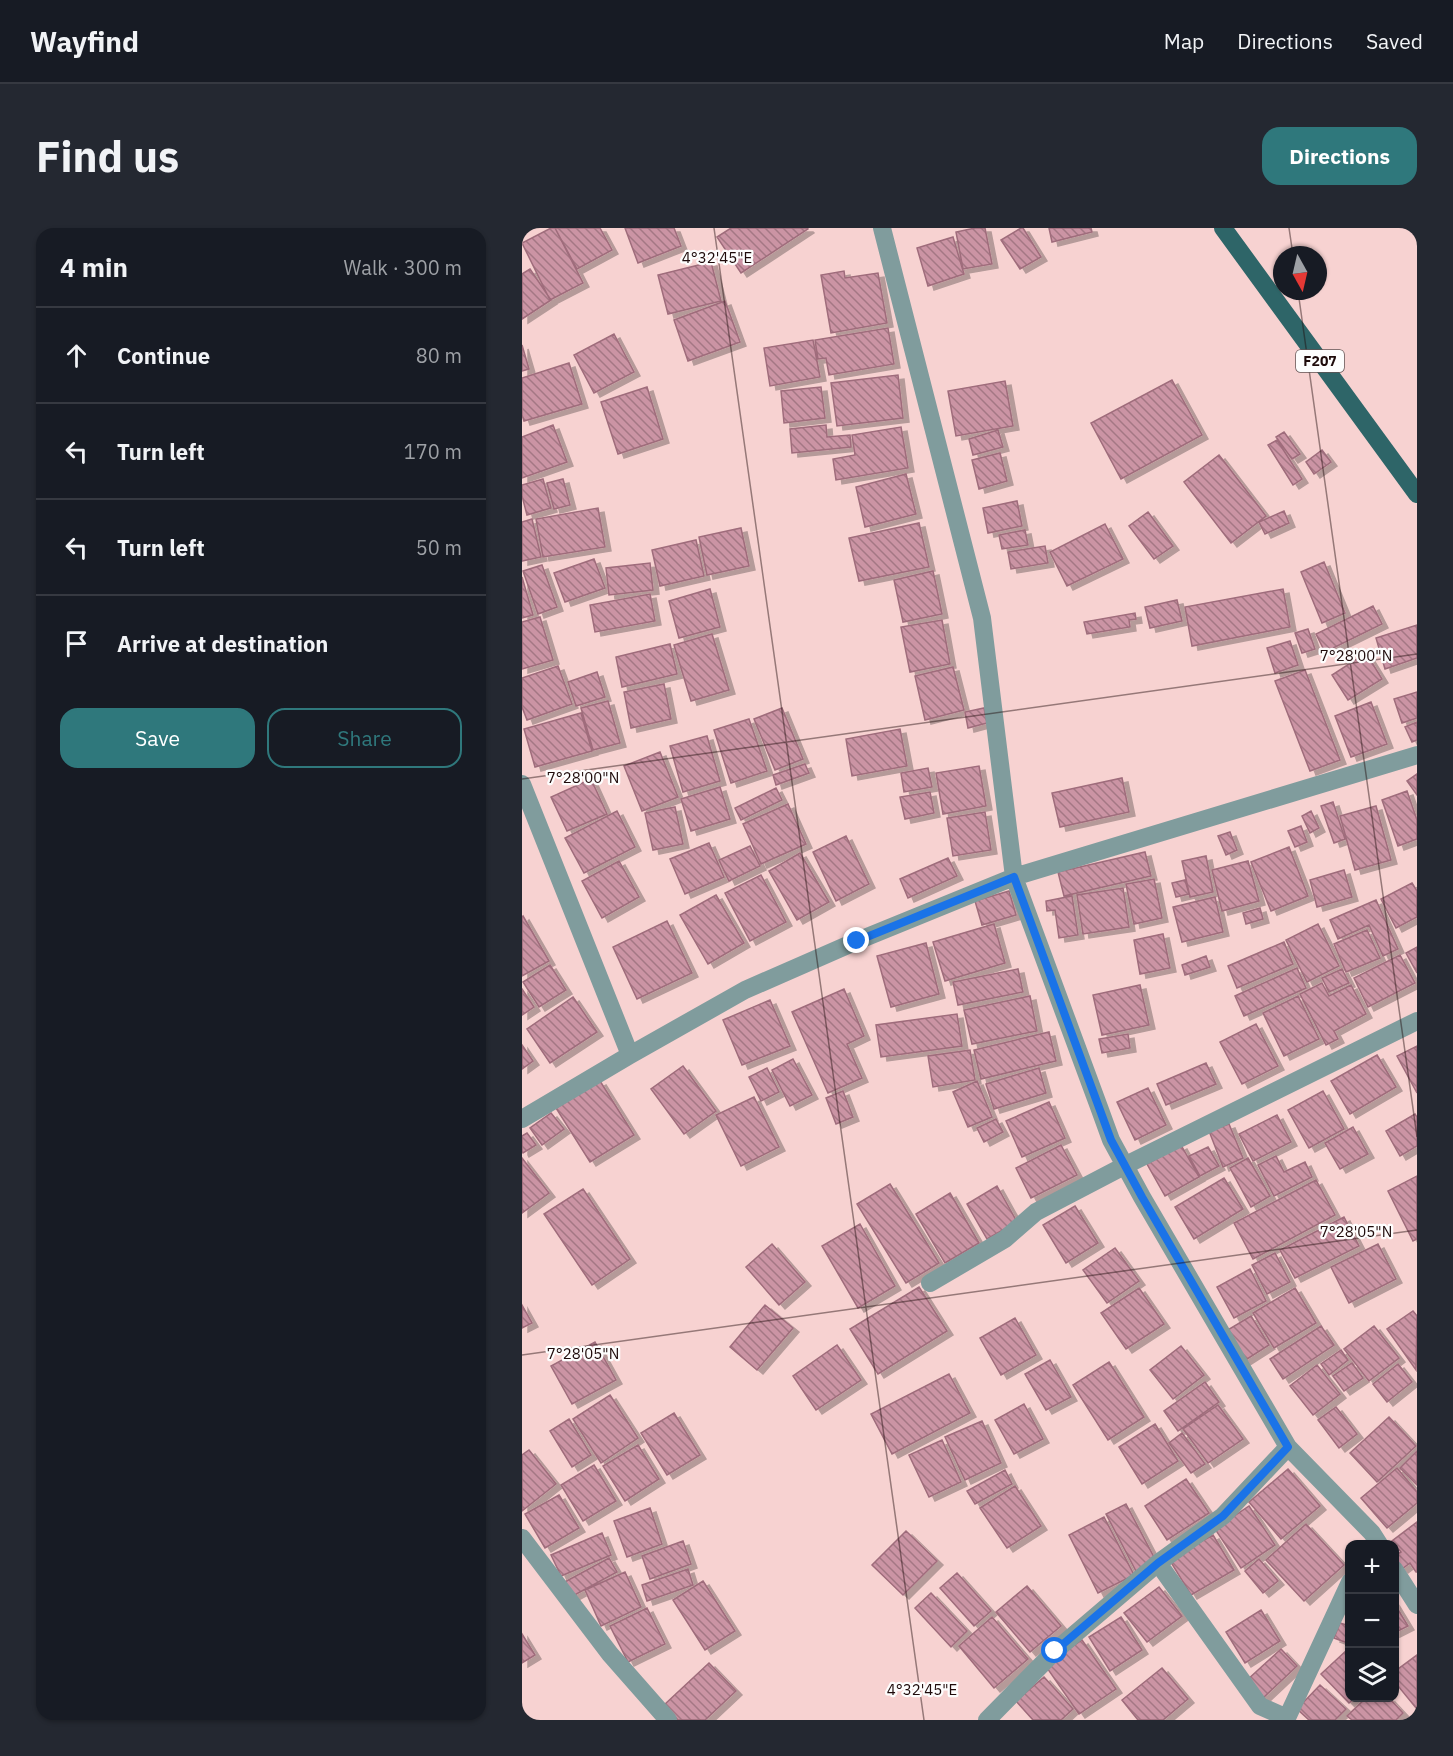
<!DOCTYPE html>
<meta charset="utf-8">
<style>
:root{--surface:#171b24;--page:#242831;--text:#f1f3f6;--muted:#9ea1a6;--line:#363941;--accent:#2f787c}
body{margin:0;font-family:"IBM Plex Sans",sans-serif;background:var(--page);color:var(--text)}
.controls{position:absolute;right:18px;bottom:18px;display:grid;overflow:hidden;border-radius:12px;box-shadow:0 2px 4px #0004}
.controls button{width:54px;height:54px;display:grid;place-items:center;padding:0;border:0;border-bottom:2px solid var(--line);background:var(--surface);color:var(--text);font:30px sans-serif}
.compass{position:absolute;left:751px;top:18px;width:54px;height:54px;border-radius:50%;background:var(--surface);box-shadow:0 2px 4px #0004;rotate:172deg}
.stop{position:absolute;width:18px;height:18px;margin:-14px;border:4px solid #1a73e8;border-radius:50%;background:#fff}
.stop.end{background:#1a73e8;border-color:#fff;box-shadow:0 2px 6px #0008}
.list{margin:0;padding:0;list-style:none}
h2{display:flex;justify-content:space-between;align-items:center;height:78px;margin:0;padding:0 24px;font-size:26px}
h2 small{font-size:20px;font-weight:400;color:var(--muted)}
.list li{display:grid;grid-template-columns:39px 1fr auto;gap:18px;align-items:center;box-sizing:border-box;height:96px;padding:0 24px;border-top:2px solid var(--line)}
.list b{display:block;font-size:22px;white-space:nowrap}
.list em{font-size:20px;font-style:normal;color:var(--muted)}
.actions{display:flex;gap:12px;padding:18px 24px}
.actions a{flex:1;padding:14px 0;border:2px solid var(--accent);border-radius:18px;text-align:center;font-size:21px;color:var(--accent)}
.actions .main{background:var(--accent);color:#fff}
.icon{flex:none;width:33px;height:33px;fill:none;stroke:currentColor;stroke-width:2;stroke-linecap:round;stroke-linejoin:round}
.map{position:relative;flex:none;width:895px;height:1492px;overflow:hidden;border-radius:18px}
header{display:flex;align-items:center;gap:36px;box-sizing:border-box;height:84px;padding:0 30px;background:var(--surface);border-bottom:2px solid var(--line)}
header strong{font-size:28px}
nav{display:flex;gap:33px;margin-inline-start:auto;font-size:21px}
.intro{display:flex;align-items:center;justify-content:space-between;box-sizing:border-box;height:144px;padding:0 36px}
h1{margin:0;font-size:42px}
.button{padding:15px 27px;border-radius:18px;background:var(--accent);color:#fff;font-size:21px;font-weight:700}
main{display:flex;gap:36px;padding:0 36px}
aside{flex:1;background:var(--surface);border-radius:18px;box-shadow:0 2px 4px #0004}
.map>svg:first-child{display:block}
.building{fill:url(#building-back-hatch);stroke:#9f6c7b;stroke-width:1.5;filter:url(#shadow)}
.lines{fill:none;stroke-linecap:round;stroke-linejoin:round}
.minor{stroke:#809c9d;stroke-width:18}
.major{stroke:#2e6568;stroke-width:18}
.route{stroke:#1a73e8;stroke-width:8}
.ticks{fill:none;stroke:#1e0a0a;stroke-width:1.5;stroke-opacity:0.45}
.labels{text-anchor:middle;stroke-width:4.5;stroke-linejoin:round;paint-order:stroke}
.shield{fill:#fdfdfd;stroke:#615353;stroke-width:1.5}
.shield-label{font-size:14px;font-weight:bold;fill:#1e0a0a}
.ticks-label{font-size:15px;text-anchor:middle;fill:#1e0a0a;stroke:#fdfdfd;stroke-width:4.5;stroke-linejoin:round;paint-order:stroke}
</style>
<header>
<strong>Wayfind</strong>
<nav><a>Map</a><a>Directions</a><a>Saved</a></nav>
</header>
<div class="intro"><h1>Find us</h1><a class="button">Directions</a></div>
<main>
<aside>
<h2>4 min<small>Walk · 300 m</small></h2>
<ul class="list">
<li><svg class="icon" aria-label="ahead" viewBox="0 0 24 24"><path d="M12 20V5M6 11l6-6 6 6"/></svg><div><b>Continue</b></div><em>80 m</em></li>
<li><svg class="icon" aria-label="left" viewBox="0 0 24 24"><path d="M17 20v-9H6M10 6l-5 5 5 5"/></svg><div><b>Turn left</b></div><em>170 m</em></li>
<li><svg class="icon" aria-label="left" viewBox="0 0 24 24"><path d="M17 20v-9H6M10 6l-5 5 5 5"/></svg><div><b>Turn left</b></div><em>50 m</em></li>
<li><svg class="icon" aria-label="arrive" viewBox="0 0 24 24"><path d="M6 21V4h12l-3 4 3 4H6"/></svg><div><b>Arrive at destination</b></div></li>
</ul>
<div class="actions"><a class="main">Save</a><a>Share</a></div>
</aside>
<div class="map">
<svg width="895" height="1492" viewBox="0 0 895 1492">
<defs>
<pattern id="building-back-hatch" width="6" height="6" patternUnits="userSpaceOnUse" patternTransform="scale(1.5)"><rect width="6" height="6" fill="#cb94a4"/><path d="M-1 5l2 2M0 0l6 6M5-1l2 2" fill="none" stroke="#a47784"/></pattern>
<filter id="shadow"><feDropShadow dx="6" dy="4" stdDeviation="0" flood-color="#0004"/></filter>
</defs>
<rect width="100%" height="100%" fill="#f7d2d1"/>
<path class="building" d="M29,0H33L61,55L28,72L0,15Z
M33,0H78L90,22L55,41Z
M103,0H152L159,18L116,35Z
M209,0H285L286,1L219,45L195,9Z
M453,0H463L470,36L441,41L434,4Z
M499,0H501L519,29L498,41L479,12Z
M527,0H569L570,4L530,14Z
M431,9L442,46L406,58L395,20Z
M189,34L199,73L146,86L136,47Z
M8,41L29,72L0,91V46Z
M322,43L323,50L356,45L365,95L309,105L299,47Z
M203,73L218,114L166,133L152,92Z
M366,100L372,136L307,147L304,130L296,131L293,112Z
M92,106L112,144L72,165L52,127Z
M291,112L298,149L248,158L242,120Z
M0,117L7,141L0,143Z
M47,135L60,176L2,193L0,187V150Z
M376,147L381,190L315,198L309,155Z
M650,152L680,207L599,251L569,195Z
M483,153L491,198L434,208L426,163Z
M125,159L141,211L96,226L79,174Z
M299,159L303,190L262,195L259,163Z
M31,197L45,234L0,250V209Z
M304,197L305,209L328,207L329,219L270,225L268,201Z
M379,199L386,240L314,252L311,231L333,227L330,207Z
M476,202L481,219L451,227L447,211Z
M762,204L778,226L770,231L754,209Z
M755,212L780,251L771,257L746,217Z
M800,222L809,234L792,246L784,234Z
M478,225L485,253L457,261L450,232Z
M697,227L744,288L709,315L662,254Z
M384,246L394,286L343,299L334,259Z
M21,251L29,280L5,287L0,268V257Z
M41,251L48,277L32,281L25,255Z
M495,273L500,298L466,305L461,280Z
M76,280L83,319L21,329L14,291Z
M762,283L767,295L743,306L737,294Z
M626,284L651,318L632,331L607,298Z
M10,291L19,329L0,333V294Z
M397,295L407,339L337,353L327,310Z
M583,296L601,331L545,358L528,324Z
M219,300L227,338L185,347L177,309Z
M503,302L506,317L480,321L477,307Z
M174,312L182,348L138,358L130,322Z
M523,318L526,335L489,341L486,324Z
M72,331L83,360L43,374L32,345Z
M802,334L823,385L800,395L779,344Z
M128,335L131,362L87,367L84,340Z
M20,337L35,379L16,386L1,343Z
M411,343L420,386L381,394L372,352Z
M0,349L11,387L0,390Z
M188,361L198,399L157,410L147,373Z
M761,361L768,399L670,418L663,379Z
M128,366L133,393L73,404L68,377Z
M655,372L660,393L628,400L623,379Z
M851,378L860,396L803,424L794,406Z
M613,385L614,391L607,392L608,399L565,406L562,394Z
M18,389L31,432L0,441V394Z
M420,392L428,436L388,444L379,399Z
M895,397V430L863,441L854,410Z
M786,401L793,421L780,425L773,405Z
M190,406L207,462L169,473L152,417Z
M768,413L776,437L753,445L745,420Z
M148,416L155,446L100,459L94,429Z
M844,425L860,451L826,472L810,447Z
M36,438L50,476L5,492L0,479V450Z
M431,439L442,482L403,492L393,448Z
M783,442L818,532L788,543L753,453Z
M75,444L83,469L54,478L46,454Z
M142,456L149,491L109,500L102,464Z
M895,464V490L880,495L872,471Z
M86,473L98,515L71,522L59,480Z
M849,474L865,516L829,529L813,488Z
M260,480L281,531L253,542L232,491Z
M462,480L465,495L446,500L443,484Z
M59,485L70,523L13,539L2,501Z
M227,491L245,543L209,555L192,502Z
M895,494V512L890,514L883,499Z
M378,501L385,538L330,548L324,511Z
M185,508L198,553L161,564L148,518Z
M138,524L156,569L120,583L102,538Z
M283,536L287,545L254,557L251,547Z
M457,538L464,578L421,586L414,545Z
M406,540L410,559L382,564L379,545Z
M895,546V567L885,553Z
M600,550L607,584L538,599L530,565Z
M69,551L85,586L45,603L29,569Z
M198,559L208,591L169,603L159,571Z
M254,560L260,572L219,592L213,580Z
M885,563L895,592V611L876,618L860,572Z
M408,564L412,585L383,591L378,569Z
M811,574L823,611L812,615L799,578Z
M266,576L284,616L239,636L221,596Z
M854,578L869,632L833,642L818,588Z
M153,579L161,616L131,622L123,585Z
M95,583L113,619L62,645L43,610Z
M789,583L797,600L788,605L780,588Z
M463,584L469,622L431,628L425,590Z
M779,598L785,614L773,619L766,603Z
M708,604L715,622L704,627L696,608Z
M324,608L347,656L314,673L291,624Z
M187,615L202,649L163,666L148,631Z
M228,618L238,638L207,653L197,632Z
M767,619L786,668L749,683L729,634Z
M623,624L629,648L542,668L536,644Z
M278,625L307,674L275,692L247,643Z
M684,628L691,664L668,669L660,633Z
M426,630L435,648L386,670L378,651Z
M97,633L117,669L80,690L60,653Z
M726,633L737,673L700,683L690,642Z
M822,642L830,669L795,679L788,652Z
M239,647L264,694L228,713L203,665Z
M632,651L640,690L612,696L604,656Z
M663,652L667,666L654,669L650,655Z
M890,655L895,663V689L874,700L859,671Z
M601,660L607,699L561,706L555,667Z
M487,663L494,687L460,697L453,673Z
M194,667L222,715L186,736L158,687Z
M550,668L556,707L537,710L533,682L525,683L524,673Z
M693,669L701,704L660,714L651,679Z
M854,672L876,721L861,728L847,697L816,711L808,692Z
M738,680L741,691L724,696L721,685Z
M1,688L27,733L0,748V689Z
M145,693L170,745L115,771L91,719Z
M472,696L483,735L423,753L411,714Z
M796,696L817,738L785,754L764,712Z
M845,702L858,730L824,744L812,716Z
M641,706L648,740L618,746L612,712Z
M762,714L771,736L715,760L706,738Z
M404,715L417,766L369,779L355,728Z
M895,719V745L884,725Z
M878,727L893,755L846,779L832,750Z
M684,728L688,739L663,747L660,737Z
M28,737L44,762L17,779L1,754Z
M775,740L784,760L722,788L713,768Z
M496,741L501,764L436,777L431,754Z
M820,741L827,755L807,764L800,750Z
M800,755L807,768L829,757L844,786L812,803L816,811L804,817L778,766Z
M618,757L627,797L580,807L571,767Z
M0,761L12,779L0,787Z
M322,761L342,808L325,816L340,850L306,865L270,784Z
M508,768L515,803L450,816L442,782Z
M776,768L797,811L762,828L741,785Z
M51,769L75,804L28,835L5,801Z
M248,772L268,818L220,837L201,792Z
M435,786L440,818L359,829L354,797Z
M734,796L756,838L720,856L698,814Z
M527,804L534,833L459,851L452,822Z
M606,806L608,820L580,825L577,811Z
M0,817L11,833L0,841Z
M895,818V865L875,828Z
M448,822L453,852L411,859L406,828Z
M855,827L874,859L828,886L809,853Z
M271,831L290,867L268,878L250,842Z
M684,835L694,856L644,877L635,856Z
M161,838L194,883L162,906L129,861Z
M245,840L257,864L239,873L227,849Z
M517,840L524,865L472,881L464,856Z
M78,853L112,907L68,934L34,880Z
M455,853L470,889L446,899L431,864Z
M626,860L644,897L613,912L595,874Z
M321,863L331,889L314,896L304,870Z
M801,863L822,901L787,920L766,882Z
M232,869L257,919L219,938L194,887Z
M527,874L543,910L500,929L484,893Z
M29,885L42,901L20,917L8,900Z
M893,886L895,889V918L878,928L864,903Z
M755,887L769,914L731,933L717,906Z
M474,891L481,904L462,914L455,900Z
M707,896L721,930L701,939L687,903Z
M831,899L846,926L818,941L803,915Z
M5,905L14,917L1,925L0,923V908Z
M539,917L555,947L509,970L494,940Z
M659,917L677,949L643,968L625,936Z
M686,919L697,938L678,948L667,928Z
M754,928L762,944L783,934L790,949L752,968L736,937Z
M0,930L27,965L0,985Z
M726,930L748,968L729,979L708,940Z
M895,948V1011L891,1013L866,963Z
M702,950L721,981L672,1011L653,979Z
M794,952L813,987L731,1031L712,995Z
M368,956L417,1035L384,1055L335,976Z
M475,958L495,994L465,1011L445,976Z
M61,961L108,1031L70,1057L22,986Z
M428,965L457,1015L423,1035L394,986Z
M553,978L576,1015L544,1035L521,997Z
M822,989L837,1018L773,1050L758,1022Z
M338,996L373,1058L336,1080L300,1018Z
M250,1016L283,1054L257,1077L224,1039Z
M856,1016L874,1051L827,1075L809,1039Z
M593,1020L617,1053L585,1075L561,1042Z
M753,1025L768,1054L745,1066L730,1037Z
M728,1041L744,1073L712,1090L695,1059Z
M397,1059L425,1103L356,1146L328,1101Z
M617,1060L642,1096L604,1121L579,1085Z
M773,1060L794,1095L752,1120L731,1085Z
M0,1077L10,1095L0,1100Z
M243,1077L271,1100L235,1142L208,1119Z
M891,1083L895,1088L894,1142L865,1101Z
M729,1088L747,1117L722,1133L704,1103Z
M493,1090L514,1127L479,1147L458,1110Z
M799,1098L812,1117L761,1151L748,1131Z
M852,1098L877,1130L847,1153L822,1121Z
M73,1114L94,1152L50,1176L29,1138Z
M315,1117L339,1152L294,1182L271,1148Z
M659,1118L682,1147L651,1171L628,1142Z
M819,1122L826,1132L807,1147L799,1136Z
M528,1132L549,1169L524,1182L503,1146Z
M587,1134L622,1189L586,1212L551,1157Z
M830,1135L841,1150L822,1163L811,1148Z
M876,1136L890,1154L865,1174L851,1156Z
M795,1137L818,1166L791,1187L768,1158Z
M427,1146L448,1185L370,1226L349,1186Z
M683,1154L697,1174L656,1203L642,1183Z
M88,1167L116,1210L79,1235L51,1191Z
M502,1176L521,1211L492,1226L473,1192Z
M696,1177L721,1211L686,1235L661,1201Z
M814,1179L835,1206L817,1220L796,1192Z
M152,1185L178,1227L145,1247L119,1205Z
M867,1189L894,1218L855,1254L828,1225Z
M47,1191L69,1227L50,1239L28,1203Z
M460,1193L479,1235L443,1252L423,1209Z
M633,1196L656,1233L620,1256L597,1219Z
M660,1205L683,1236L669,1245L647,1215Z
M420,1212L439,1254L407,1269L387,1227Z
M116,1217L137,1251L103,1273L81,1238Z
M7,1222L34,1256L0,1283V1227Z
M895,1223V1257L878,1240Z
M72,1237L94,1273L61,1293L39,1257Z
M875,1240L895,1264V1275L865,1300L839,1270Z
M766,1241L798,1278L759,1311L727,1274Z
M483,1242L490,1256L453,1276L445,1263Z
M664,1251L687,1285L645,1312L623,1278Z
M493,1258L519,1298L485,1320L458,1280Z
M37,1267L57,1300L23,1320L3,1286Z
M604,1276L634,1333L614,1343L584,1286Z
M727,1278L753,1317L719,1340L693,1301Z
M128,1280L140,1316L105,1329L92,1293Z
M582,1289L612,1347L576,1365L547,1307Z
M895,1294V1344H894L888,1335L880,1341L872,1331V1328L879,1324L870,1313Z
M784,1296L822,1337L782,1373L744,1332Z
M384,1303L415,1333L381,1367L350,1337Z
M80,1305L89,1327L39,1348L29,1327Z
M691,1307L712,1342L669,1367L647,1331Z
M161,1313L169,1336L128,1351L120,1328Z
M87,1330L95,1344L47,1370L39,1356Z
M737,1331L756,1353L741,1365L723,1343Z
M166,1341L171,1357L125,1373L120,1357Z
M103,1344L119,1379L79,1398L63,1362Z
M435,1345L469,1383L452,1398L418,1360Z
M181,1353L213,1403L183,1422L151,1372Z
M505,1358L539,1398L508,1424L474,1384Z
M637,1359L660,1388L625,1414L602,1385Z
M409,1365L445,1403L429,1419L393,1380Z
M872,1375L886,1398L872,1405Z
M125,1380L143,1416L106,1434L88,1398Z
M739,1382L758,1413L723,1435L704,1404Z
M470,1389L506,1431L472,1460L437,1418Z
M599,1389L620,1422L588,1443L567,1409Z
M818,1395L828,1398V1416L812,1410Z
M0,1406L13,1427L0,1435Z
M560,1412L594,1461L557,1486L523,1437Z
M759,1421L775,1438L741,1470L724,1453Z
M826,1421L828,1423V1470H833L827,1475L799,1446Z
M895,1427V1479L894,1480L872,1453V1444Z
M187,1435L214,1463L183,1492H156L142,1477Z
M640,1440L666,1471L641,1492H616L600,1472Z
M522,1449L551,1481L539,1492H511L494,1473Z
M798,1457L824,1481L813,1492H787L775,1481Z
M844,1470H867L881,1485L874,1492H830L825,1488Z"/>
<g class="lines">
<path class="minor" d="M360,0L460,390L492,649L577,879L589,912L620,969L766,1219L850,1305L857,1316
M0,556L108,827
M0,891L108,827L223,762L335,713L492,649L895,527
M408,1055L483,1011L514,984L604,937L895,793
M0,1310L88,1426L146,1492
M636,1335L738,1478L765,1490
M872,1341L895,1377
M465,1492L533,1423L636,1335L701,1288L766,1219
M764,1492L828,1354"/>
<path class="major" d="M701,0L895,266"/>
</g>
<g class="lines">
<path class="route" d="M335,713L492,649L589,912L620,969L766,1219L701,1288L636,1335L533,1423"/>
</g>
<path class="ticks" d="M192,0L402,1492M767,0L771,27M776,63L895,909M0,551L895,426M0,1127L895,1002"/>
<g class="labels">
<rect class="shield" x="774" y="122" width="48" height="22" rx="4.5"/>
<g class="shield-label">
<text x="798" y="138">F207</text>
</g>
</g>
<g class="ticks-label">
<text x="195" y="35">4°32'45"E</text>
<text x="834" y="433">7°28'00"N</text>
<text x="61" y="555">7°28'00"N</text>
<text x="834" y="1009">7°28'05"N</text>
<text x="61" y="1131">7°28'05"N</text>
<text x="400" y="1467">4°32'45"E</text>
</g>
</svg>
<div class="controls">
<button>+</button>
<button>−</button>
<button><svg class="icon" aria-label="layers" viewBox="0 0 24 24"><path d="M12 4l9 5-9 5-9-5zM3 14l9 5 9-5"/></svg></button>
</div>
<svg class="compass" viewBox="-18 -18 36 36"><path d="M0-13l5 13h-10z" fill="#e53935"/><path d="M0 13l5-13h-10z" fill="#9ea1a6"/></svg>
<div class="stop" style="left:533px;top:1423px"></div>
<div class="stop end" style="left:335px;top:713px"></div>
</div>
</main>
